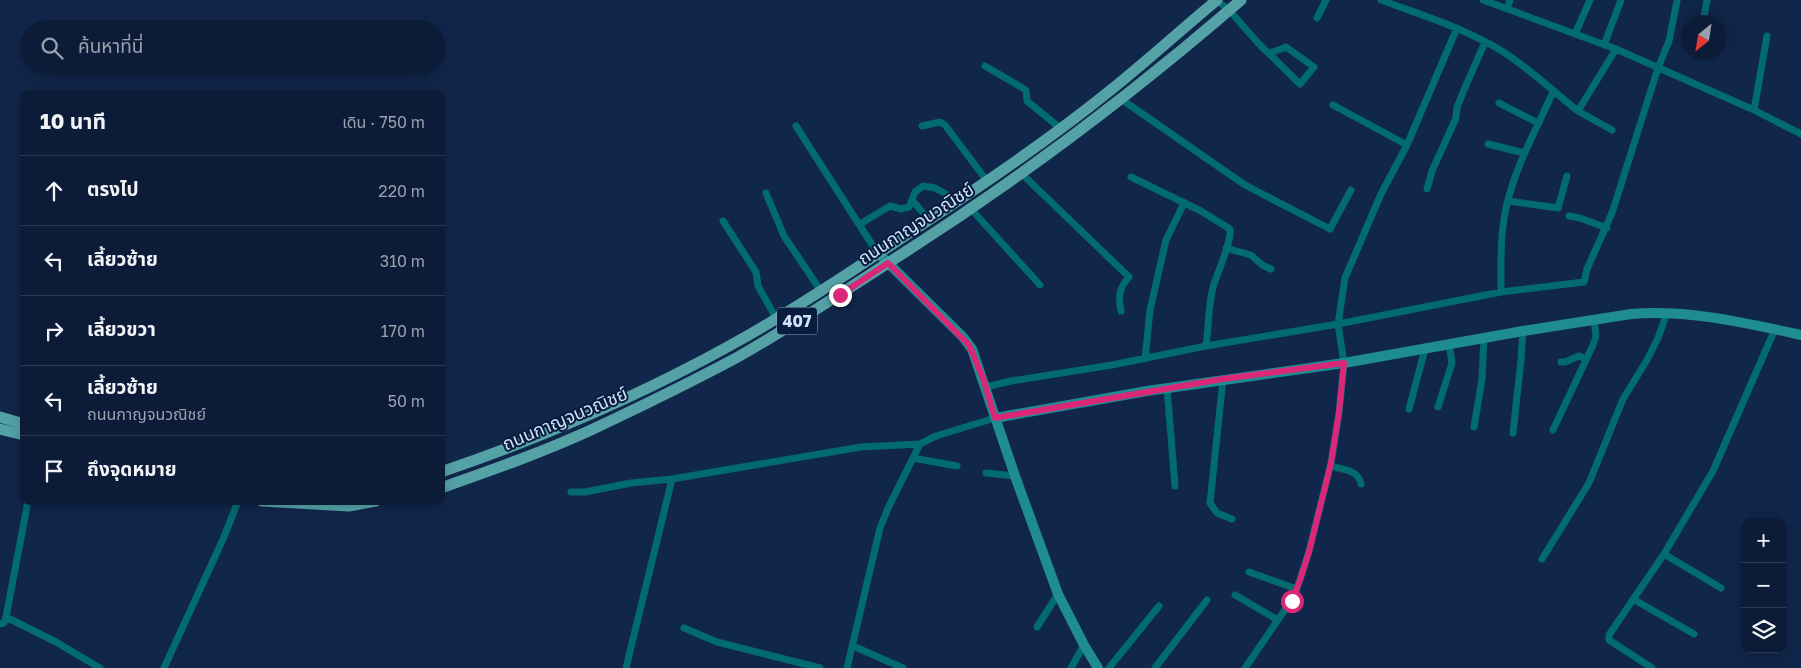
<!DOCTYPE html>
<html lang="th">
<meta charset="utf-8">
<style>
:root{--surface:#0c1c38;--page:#1a2943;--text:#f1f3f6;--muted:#9aa1ae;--line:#2c3a53}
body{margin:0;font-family:"Golos Text","Noto Sans Thai",sans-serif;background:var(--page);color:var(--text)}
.controls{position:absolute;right:15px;bottom:15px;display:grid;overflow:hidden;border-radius:10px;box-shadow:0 2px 12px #0003}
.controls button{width:45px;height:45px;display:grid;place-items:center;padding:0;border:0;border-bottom:1px solid var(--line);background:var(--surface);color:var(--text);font:25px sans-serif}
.compass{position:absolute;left:1681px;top:15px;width:45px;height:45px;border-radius:50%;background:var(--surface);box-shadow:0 2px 12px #0003;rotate:210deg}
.stop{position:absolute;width:15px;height:15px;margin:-11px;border:4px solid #db2777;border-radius:50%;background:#fff}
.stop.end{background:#db2777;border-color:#fff;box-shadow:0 1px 5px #0008}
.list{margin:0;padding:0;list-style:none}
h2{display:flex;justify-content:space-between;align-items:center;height:65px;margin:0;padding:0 20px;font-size:21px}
h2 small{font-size:16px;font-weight:400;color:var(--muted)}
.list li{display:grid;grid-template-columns:32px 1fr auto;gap:15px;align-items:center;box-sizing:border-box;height:70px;padding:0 20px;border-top:1px solid var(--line)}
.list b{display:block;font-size:19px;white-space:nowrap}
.list p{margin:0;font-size:16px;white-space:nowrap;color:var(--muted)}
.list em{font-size:16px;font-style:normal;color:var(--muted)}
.icon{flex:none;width:28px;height:28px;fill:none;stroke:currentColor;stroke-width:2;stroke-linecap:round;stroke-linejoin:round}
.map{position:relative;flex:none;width:1801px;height:668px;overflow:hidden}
.search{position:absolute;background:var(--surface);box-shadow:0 2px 12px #0003;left:20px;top:20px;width:425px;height:55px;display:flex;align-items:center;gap:12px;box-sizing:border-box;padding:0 18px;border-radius:28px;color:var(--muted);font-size:19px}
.panel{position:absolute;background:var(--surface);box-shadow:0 2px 12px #0003;left:20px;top:90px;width:425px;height:415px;border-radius:10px}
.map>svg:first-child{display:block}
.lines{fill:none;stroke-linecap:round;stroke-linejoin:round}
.street{stroke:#016b70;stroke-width:7}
.secondary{stroke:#1f8c91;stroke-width:10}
.primary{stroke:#54a2a6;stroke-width:11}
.route{stroke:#db2777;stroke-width:6}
.labels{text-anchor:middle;stroke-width:4;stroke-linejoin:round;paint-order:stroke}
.shield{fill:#071c3f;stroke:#95a6c1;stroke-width:1}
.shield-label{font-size:16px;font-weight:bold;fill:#d2e1f9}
.street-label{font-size:18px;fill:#d2e1f9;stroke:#071c3f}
</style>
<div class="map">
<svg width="1801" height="668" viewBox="0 0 1801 668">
<rect width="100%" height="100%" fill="#10264a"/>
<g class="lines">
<path class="street" d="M1216,0L1229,10L1258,43L1300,84L1314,67L1286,47L1270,53
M1381,0C1424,16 1467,29 1505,53C1531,70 1554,92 1578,111L1616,49
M1483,0L1616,49L1754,110L1801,134
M1507,9L1510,0
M1317,18L1326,0
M1703,22L1707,0
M1575,34L1590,0
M1604,45L1621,0
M985,66L1026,90L1027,101L1060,128
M1121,99L1245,185L1330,229L1351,190
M1499,103L1538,123
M1333,105L1407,145
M1754,110L1767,36
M1578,111L1612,130
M796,126L878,254
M922,126L940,122L945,125L987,181
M1488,144L1524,153
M1022,174L1129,277C1119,288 1118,296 1121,311
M1131,177L1201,211L1230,229C1232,241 1218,271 1214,284C1208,303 1209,326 1206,346
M1427,189L1432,171L1456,118L1457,107L1467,83L1485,42
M766,193L784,236L821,291
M912,200L930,221
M1508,201L1558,208L1567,176
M971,209L1040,285
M1569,216L1580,218L1607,228
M723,221L756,272L758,286L776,318
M860,224L890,206L901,209L909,207L915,192L923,186L935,188L959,201
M1226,248L1251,255L1262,265L1271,269
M1501,292C1501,264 1500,236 1506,208C1515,167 1536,130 1553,92
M1145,359L1150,310L1166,240L1184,203
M1561,362H1565L1579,356L1586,359
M1223,379L1210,503L1217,513L1232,519
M986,387L1011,381L1112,365L1206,346L1338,324L1501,292L1584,282L1587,269L1612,213L1658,68L1669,41L1677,1
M1167,388L1175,486
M1438,407L1452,363L1449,344
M1409,409L1425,349
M1474,427L1482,379L1484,338
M1553,430L1593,345L1596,336L1594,320
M1513,433L1521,360L1523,331
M913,458L957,466
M1330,466C1342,469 1359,470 1361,484
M986,473L1015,476
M571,492H585L631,483L672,479L861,447L920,444
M1664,554L1721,588
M1542,559L1589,483L1623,399L1647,360L1658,338L1667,313
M1249,572L1297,589
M1235,595L1278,620
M1633,599L1694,634
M6,617L28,501
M0,624L4,623L6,617L56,642L100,668
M1037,627L1058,594
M684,628L717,642L820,668
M853,646L903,668
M164,668L224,537L238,501
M626,668L672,479
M847,668L880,528L889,506L920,444L936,436L995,418
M1071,668L1084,645
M1109,668L1159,606
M1155,668L1207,600
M1245,668L1295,595L1309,551L1331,463L1339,413L1344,363L1338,324L1345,278L1381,194L1407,145L1457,28
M1652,668L1609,640V635L1664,554L1713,471L1775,329"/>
<path class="secondary" d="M883,258L963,337L972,349L1015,476L1058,594L1084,645L1098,668
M995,418L1147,391L1344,363L1523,331L1631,314C1687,309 1746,323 1801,335"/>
<path class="primary" d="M0,417L24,424
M0,429L24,435
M441,472C541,438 639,396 731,345C782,317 831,285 879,253C958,201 1038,149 1112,89C1148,60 1182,29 1217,0
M441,488C492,470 543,452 591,430C640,407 689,383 736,358C788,329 838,295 888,263C1013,184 1130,96 1241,0
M262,501L349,506L376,501"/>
</g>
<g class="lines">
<path class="route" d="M840,295L888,263L969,345L983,378L995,418L1223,379L1344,363L1339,412L1331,463L1309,552L1300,580L1292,601"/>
</g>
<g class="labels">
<rect class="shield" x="777" y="307.5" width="40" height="27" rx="4"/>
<g class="shield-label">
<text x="797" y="327">407</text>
</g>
<g class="street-label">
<text transform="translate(916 224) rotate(-33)" y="6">ถนนกาญจนวณิชย์</text>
<text transform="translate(565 419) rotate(-23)" y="6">ถนนกาญจนวณิชย์</text>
</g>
</g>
</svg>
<div class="controls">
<button>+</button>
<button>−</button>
<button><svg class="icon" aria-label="layers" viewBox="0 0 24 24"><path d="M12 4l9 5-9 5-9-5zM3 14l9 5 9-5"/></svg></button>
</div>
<svg class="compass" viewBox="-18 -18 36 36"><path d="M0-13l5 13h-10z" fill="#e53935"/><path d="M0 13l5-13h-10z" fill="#9aa1ae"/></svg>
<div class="stop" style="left:1292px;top:601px"></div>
<div class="stop end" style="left:840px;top:295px"></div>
<div class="search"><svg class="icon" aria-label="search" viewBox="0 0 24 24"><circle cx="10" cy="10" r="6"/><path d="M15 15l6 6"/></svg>ค้นหาที่นี่</div>
<section class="panel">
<h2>10 นาที<small>เดิน · 750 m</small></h2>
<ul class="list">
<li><svg class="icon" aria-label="ahead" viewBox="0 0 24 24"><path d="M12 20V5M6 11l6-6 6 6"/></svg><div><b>ตรงไป</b></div><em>220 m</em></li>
<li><svg class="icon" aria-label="left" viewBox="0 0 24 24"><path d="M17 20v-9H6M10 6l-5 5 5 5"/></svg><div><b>เลี้ยวซ้าย</b></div><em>310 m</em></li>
<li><svg class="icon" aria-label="right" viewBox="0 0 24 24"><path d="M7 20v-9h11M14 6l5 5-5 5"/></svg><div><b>เลี้ยวขวา</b></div><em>170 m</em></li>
<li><svg class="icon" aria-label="left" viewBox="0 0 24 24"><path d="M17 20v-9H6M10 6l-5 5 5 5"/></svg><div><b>เลี้ยวซ้าย</b><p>ถนนกาญจนวณิชย์</p></div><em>50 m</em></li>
<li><svg class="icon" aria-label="arrive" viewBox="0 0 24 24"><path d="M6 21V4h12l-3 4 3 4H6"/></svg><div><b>ถึงจุดหมาย</b></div></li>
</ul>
</section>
</div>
